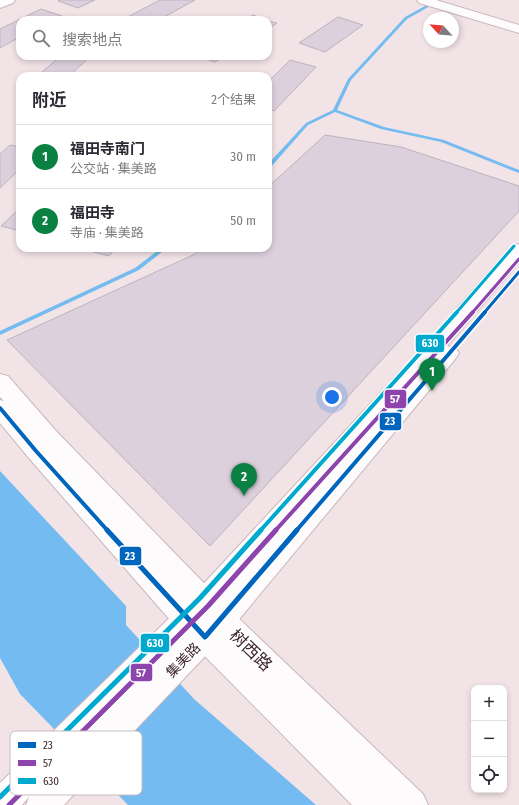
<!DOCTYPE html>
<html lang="zh">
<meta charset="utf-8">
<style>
:root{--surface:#fff;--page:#f7f7f7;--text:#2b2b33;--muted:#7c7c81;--line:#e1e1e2;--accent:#0b8043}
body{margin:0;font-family:"Fira Sans Condensed","Noto Sans SC",sans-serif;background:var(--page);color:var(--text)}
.controls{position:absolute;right:12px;bottom:12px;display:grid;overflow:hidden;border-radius:8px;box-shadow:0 2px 6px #0003}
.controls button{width:36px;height:36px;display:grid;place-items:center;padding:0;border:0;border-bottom:1px solid var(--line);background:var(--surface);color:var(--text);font:20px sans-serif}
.compass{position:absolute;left:423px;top:12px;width:36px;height:36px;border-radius:50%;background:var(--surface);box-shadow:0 2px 6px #0003;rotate:296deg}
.you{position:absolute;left:332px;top:397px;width:14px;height:14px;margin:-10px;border:3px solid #fff;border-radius:50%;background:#1a73e8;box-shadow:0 0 0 6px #1a73e833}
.badge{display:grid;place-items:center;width:26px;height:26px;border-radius:50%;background:var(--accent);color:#fff;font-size:13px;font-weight:700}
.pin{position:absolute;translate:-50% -33px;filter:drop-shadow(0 1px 2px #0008)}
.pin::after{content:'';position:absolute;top:21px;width:14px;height:12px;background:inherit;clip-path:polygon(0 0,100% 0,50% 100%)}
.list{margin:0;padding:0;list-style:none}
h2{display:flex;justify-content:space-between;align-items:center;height:52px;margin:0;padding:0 16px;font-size:17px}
h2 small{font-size:13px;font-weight:400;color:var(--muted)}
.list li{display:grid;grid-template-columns:26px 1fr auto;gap:12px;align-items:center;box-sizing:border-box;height:64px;padding:0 16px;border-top:1px solid var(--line)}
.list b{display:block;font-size:15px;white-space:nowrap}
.list p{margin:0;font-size:13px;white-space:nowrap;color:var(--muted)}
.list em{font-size:13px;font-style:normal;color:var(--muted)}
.icon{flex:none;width:22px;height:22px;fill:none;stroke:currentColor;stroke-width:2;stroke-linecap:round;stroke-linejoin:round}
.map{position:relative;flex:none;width:519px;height:805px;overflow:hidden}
.search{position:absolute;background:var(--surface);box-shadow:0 2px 6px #0003;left:16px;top:16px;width:256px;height:44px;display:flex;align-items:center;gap:10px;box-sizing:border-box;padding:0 14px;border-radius:12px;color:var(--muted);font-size:15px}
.panel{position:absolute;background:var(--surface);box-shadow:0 2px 6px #0003;left:16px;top:72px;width:256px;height:180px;border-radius:12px}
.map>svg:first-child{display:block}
.water{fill:#73bbf0}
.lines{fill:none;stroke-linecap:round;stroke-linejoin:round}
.stream{fill:#73bbf0;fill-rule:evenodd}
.building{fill:#dcd0dc;stroke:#bdb3bd}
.tertiary-casing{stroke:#cab7bb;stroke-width:2}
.secondary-casing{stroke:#cab7bb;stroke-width:2}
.tertiary{fill:#fdfbfb;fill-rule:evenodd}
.secondary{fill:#fdfbfb;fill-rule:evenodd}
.bus-1-far2-casing{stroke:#fff;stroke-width:5.5}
.bus-1-far1-casing{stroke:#fff;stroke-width:7}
.bus-1-casing{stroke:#fff;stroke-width:8}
.bus-2-far2-casing{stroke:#fff;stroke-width:5.5}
.bus-2-far1-casing{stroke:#fff;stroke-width:7}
.bus-2-casing{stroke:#fff;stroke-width:8}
.bus-3-far2-casing{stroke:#fff;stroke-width:5.5}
.bus-3-far1-casing{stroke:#fff;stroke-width:7}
.bus-3-casing{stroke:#fff;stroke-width:8}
.bus-1-far2{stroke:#0065bd;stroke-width:3}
.bus-1-far1{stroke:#0065bd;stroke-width:4}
.bus-1{stroke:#0065bd;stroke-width:5}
.bus-2-far2{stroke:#8e44ad;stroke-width:3}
.bus-2-far1{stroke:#8e44ad;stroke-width:4}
.bus-2{stroke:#8e44ad;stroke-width:5}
.bus-3-far2{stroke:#00a9ce;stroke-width:3}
.bus-3-far1{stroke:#00a9ce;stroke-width:4}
.bus-3{stroke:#00a9ce;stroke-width:5}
.labels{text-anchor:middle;stroke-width:3;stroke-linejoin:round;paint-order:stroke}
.street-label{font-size:14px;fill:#40282e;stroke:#fff}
.near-street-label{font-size:17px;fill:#40282e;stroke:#fff}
.key{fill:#fff;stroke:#c6bec0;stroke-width:1}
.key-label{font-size:11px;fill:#40282e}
.line-badge{stroke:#fff;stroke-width:1.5}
.badge-label{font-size:11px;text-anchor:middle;font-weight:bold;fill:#fff}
</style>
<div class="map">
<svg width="519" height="805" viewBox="0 0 519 805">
<rect width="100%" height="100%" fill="#f2e3e6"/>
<path class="water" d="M0,471L126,606V625L194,699L316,805H128L20,694L0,658Z"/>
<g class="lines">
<path class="stream" d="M436,0H441L407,19L351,80L337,110L384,127L444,140L519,170V173L441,142L381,129L335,112L308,125L270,168H268V164L306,123L333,110L348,79L405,17Z
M161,248H167L139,270L0,335V331L135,268Z"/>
</g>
<path class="building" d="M59,0H95L78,8L58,1Z
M160,0H195L159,20H122Z
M41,9L62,16L55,20H20V37L0,48V29Z
M253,15L266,20H245Z
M338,17L363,25L325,52L299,43Z
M268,21L277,23L268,29Z
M61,56H91L69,76H37Z
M197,56H225L215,62Z
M290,60L316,67L274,111L268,109V82Z
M325,135L401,147L519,186V211L210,546L7,340L195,254L201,248H268V187Z
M10,145L20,147V169L0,188V154Z
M20,208V231L1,226Z
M79,248H116L109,256Z"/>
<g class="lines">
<defs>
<path id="tertiary" d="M0,0H15L13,3L0,8Z
M417,0H436L519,25V33L419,3Z
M0,374L8,376L56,431L231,611L423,794L428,805H352L177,628L28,457L0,423V400L4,401L0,397Z"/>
<path id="secondary" d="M519,244V262L447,346L456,348L459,353L456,358L231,629L64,805H26L29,797L22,805H0V783L195,593L424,346L512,246Z"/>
</defs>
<use href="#tertiary" class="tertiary-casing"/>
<use href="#secondary" class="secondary-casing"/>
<use href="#tertiary" class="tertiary"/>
<use href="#secondary" class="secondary"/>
<defs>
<path id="bus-1-far2" d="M484,313L519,272"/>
<path id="bus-1-far1" d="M0,408L36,451L108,531
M296,531L485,312"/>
<path id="bus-1" d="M107,530L205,637L297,530"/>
<path id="bus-2-far2" d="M472,313L519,259"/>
<path id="bus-2-far1" d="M275,531L473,312"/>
<path id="bus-2" d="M9,805L208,606L276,530"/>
<path id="bus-3-far2" d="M456,313L514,246"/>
<path id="bus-3-far1" d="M260,531L457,312"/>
<path id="bus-3" d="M0,797L200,598L261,530"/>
</defs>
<use href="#bus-1-far2" class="bus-1-far2-casing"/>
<use href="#bus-1-far1" class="bus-1-far1-casing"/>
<use href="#bus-1" class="bus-1-casing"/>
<use href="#bus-2-far2" class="bus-2-far2-casing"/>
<use href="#bus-2-far1" class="bus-2-far1-casing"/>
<use href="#bus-2" class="bus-2-casing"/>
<use href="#bus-3-far2" class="bus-3-far2-casing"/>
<use href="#bus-3-far1" class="bus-3-far1-casing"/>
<use href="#bus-3" class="bus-3-casing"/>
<use href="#bus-1-far2" class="bus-1-far2"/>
<use href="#bus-1-far1" class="bus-1-far1"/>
<use href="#bus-1" class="bus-1"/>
<use href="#bus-2-far2" class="bus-2-far2"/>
<use href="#bus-2-far1" class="bus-2-far1"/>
<use href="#bus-2" class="bus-2"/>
<use href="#bus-3-far2" class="bus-3-far2"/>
<use href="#bus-3-far1" class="bus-3-far1"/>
<use href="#bus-3" class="bus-3"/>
</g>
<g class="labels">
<g class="street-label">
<text transform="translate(183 660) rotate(-46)" y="5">集美路</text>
</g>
<g class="near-street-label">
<text transform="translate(251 650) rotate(44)" y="6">树西路</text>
</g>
</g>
<rect x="10" y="731" width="132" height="64" rx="6" class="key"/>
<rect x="18" y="742" width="18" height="6" fill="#0065bd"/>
<rect x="18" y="760" width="18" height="6" fill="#8e44ad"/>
<rect x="18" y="778" width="18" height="6" fill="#00a9ce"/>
<g class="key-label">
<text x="43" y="749">23</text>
<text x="43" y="767">57</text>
<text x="43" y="785">630</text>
</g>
<g class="line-badge">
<rect x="415" y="334" width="30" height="19" rx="4" fill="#00a9ce"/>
<rect x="384" y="389" width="23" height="20" rx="4" fill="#8e44ad"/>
<rect x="379" y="412" width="23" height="19" rx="4" fill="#0065bd"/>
<rect x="119" y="546" width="23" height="20" rx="4" fill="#0065bd"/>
<rect x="140" y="633" width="30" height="20" rx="4" fill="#00a9ce"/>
<rect x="130" y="663" width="23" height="19" rx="4" fill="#8e44ad"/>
</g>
<g class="badge-label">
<text x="430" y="347">630</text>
<text x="395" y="403">57</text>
<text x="390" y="425">23</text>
<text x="130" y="560">23</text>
<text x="155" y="647">630</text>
<text x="141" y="677">57</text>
</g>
</svg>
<div class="controls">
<button>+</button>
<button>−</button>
<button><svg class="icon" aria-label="locate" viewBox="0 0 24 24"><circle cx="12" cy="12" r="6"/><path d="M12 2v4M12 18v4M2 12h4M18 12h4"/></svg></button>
</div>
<svg class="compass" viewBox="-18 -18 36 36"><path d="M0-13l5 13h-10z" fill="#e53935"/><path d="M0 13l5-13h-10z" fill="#7c7c81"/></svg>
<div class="you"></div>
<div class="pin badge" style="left:432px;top:391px">1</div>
<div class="pin badge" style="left:244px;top:496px">2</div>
<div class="search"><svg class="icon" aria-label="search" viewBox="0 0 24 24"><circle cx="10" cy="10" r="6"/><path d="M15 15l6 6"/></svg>搜索地点</div>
<section class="panel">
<h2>附近<small>2个结果</small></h2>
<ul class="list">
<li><span class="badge">1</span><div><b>福田寺南门</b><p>公交站 · 集美路</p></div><em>30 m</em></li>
<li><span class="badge">2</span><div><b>福田寺</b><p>寺庙 · 集美路</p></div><em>50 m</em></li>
</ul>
</section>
</div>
